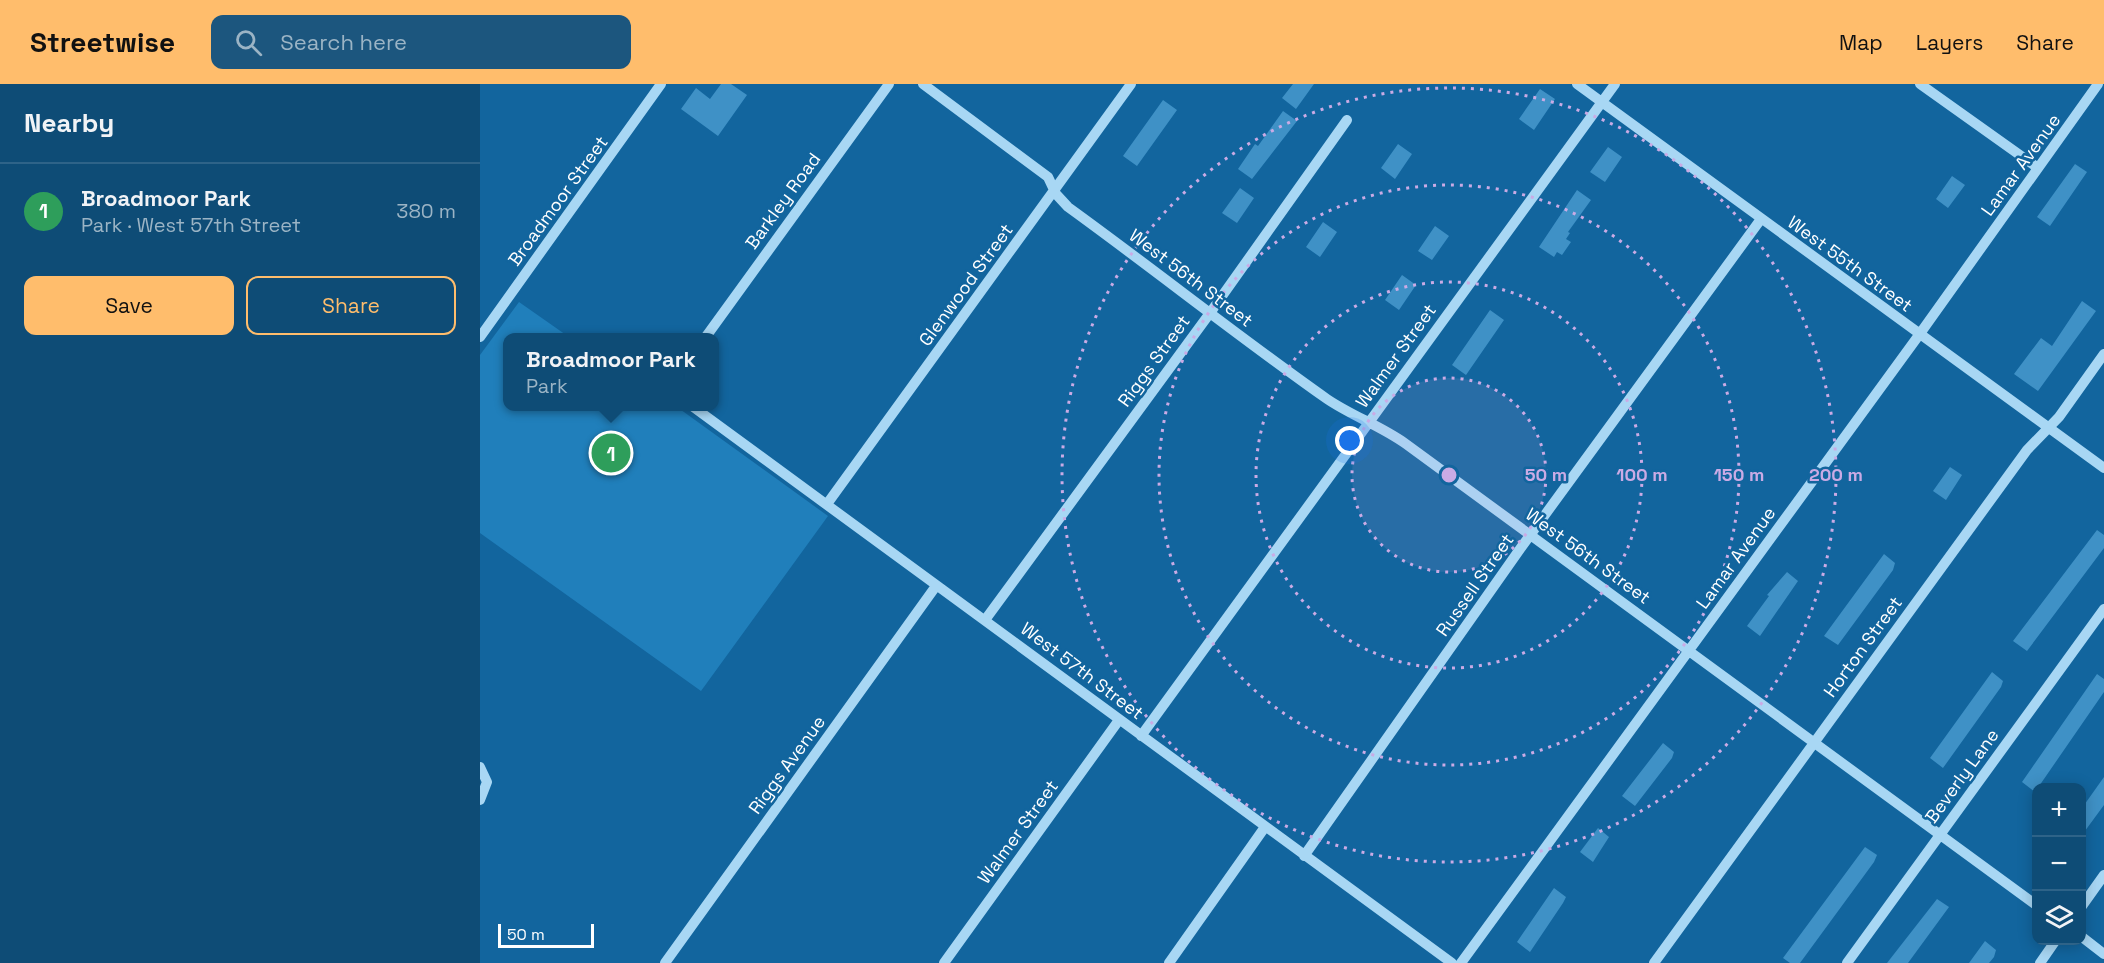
<!DOCTYPE html>
<meta charset="utf-8">
<style>
:root{--surface:#0e4c76;--page:#1c567e;--text:#f1f3f6;--muted:#9bb4c5;--line:#2e6388;--accent:#ffbd6c}
body{margin:0;font-family:"Space Grotesk",sans-serif;background:var(--page);color:var(--text)}
.controls{position:absolute;right:18px;bottom:18px;display:grid;overflow:hidden;border-radius:12px;box-shadow:0 3px 15px #0003}
.controls button{width:54px;height:54px;display:grid;place-items:center;padding:0;border:0;border-bottom:2px solid var(--line);background:var(--surface);color:var(--text);font:30px sans-serif}
.scale{position:absolute;left:18px;bottom:15px;width:96px;box-sizing:border-box;padding-left:6px;border:3px solid #fff;border-top:0;font-size:16px;line-height:21px;white-space:nowrap;color:#fff;-webkit-text-stroke:4px #12659e;paint-order:stroke}
.you{position:absolute;left:870px;top:357px;width:21px;height:21px;margin:-15px;border:4px solid #fff;border-radius:50%;background:#1a73e8;box-shadow:0 0 0 9px #1a73e833}
.badge{display:grid;place-items:center;width:39px;height:39px;border-radius:50%;background:var(--accent);color:#fff;font-size:20px;font-weight:700}
.pin{position:absolute;translate:-50% -50%;border:3px solid #fff;box-shadow:0 2px 6px #0006}
.popup{position:absolute;left:23px;top:249px;width:216px;height:78px;box-sizing:border-box;display:grid;place-content:center;border-radius:12px;background:var(--surface);filter:drop-shadow(0 2px 4px #0005);font-size:20px;white-space:nowrap;color:var(--muted)}
.popup b{font-size:22px;color:var(--text)}
.popup::after{content:'';position:absolute;left:50%;top:100%;margin-left:-12px;border:12px solid transparent;border-top-color:var(--surface)}
.list{margin:0;padding:0;list-style:none}
h2{display:flex;justify-content:space-between;align-items:center;height:78px;margin:0;padding:0 24px;font-size:26px}
h2 small{font-size:20px;font-weight:400;color:var(--muted)}
.list li{display:grid;grid-template-columns:39px 1fr auto;gap:18px;align-items:center;box-sizing:border-box;height:96px;padding:0 24px;border-top:2px solid var(--line)}
.list b{display:block;font-size:22px;white-space:nowrap}
.list p{margin:0;font-size:20px;white-space:nowrap;color:var(--muted)}
.list em{font-size:20px;font-style:normal;color:var(--muted)}
.actions{display:flex;gap:12px;padding:18px 24px}
.actions a{flex:1;padding:14px 0;border:2px solid var(--accent);border-radius:12px;text-align:center;font-size:21px;color:var(--accent)}
.actions .main{background:var(--accent);color:#111}
.icon{flex:none;width:33px;height:33px;fill:none;stroke:currentColor;stroke-width:2;stroke-linecap:round;stroke-linejoin:round}
.map{position:relative;flex:none;width:1624px;height:879px;overflow:hidden}
header{display:flex;align-items:center;gap:36px;box-sizing:border-box;height:84px;padding:0 30px;background:var(--accent);color:#111}
header strong{font-size:28px}
nav{display:flex;gap:33px;margin-inline-start:auto;font-size:21px}
.search{width:420px;height:54px;background:var(--page);display:flex;align-items:center;gap:15px;box-sizing:border-box;padding:0 21px;border-radius:12px;color:var(--muted);font-size:22px}
main{display:flex}
aside{flex:1;background:var(--surface)}
.map>svg:first-child{display:block}
.green{fill:#207fbb}
.building{fill:#3f91c6}
.lines{fill:none;stroke-linecap:round;stroke-linejoin:round}
.minor{stroke:#a8d7f4;stroke-width:10}
.ring{fill:none;stroke:#caabe5;stroke-width:3;stroke-dasharray:3 6}
.labels{text-anchor:middle;stroke-width:5;stroke-linejoin:round;paint-order:stroke}
.street-label{font-size:18px;fill:#fff;stroke:#12659e}
.centre{fill:#caabe5;stroke:#12659e;stroke-width:3}
.ring-label{font-size:18px;text-anchor:middle;font-weight:bold;fill:#caabe5;stroke:#12659e;stroke-width:5;stroke-linejoin:round;paint-order:stroke}
</style>
<header>
<strong>Streetwise</strong>
<div class="search"><svg class="icon" aria-label="search" viewBox="0 0 24 24"><circle cx="10" cy="10" r="6"/><path d="M15 15l6 6"/></svg>Search here</div>
<nav><a>Map</a><a>Layers</a><a>Share</a></nav>
</header>
<main>
<aside>
<h2>Nearby<small></small></h2>
<ul class="list">
<li><span class="badge" style="background:#2e9e5b">1</span><div><b>Broadmoor Park</b><p>Park · West 57th Street</p></div><em>380 m</em></li>
</ul>
<div class="actions"><a class="main">Save</a><a>Share</a></div>
</aside>
<div class="map">
<svg width="1624" height="879" viewBox="0 0 1624 879">
<rect width="100%" height="100%" fill="#12659e"/>
<path class="green" d="M39,218L89,253L27,254V322L197,323L348,432L221,607L0,449V271Z"/>
<path class="building" d="M241,0H251L267,11L238,52L201,25L216,4L230,15Z
M813,0H834L816,25L802,14Z
M1060,5L1075,15L1054,46L1039,35Z
M683,16L697,26L657,82L643,72Z
M803,27L817,37L772,95L758,85L775,60L778,62Z
M918,60L932,70L915,95L901,84Z
M1128,63L1142,73L1125,98L1110,88Z
M1595,80L1607,88L1570,142L1557,133Z
M1472,92L1485,101L1468,124L1456,115Z
M760,104L774,114L757,139L742,129Z
M1097,106L1111,116L1088,148L1090,149L1086,155L1091,158L1082,171L1077,168L1074,173L1059,163Z
M843,138L857,148L840,173L826,163Z
M955,142L969,152L952,176L938,167Z
M922,191L936,201L919,226L905,216Z
M1602,217L1616,227L1558,307L1534,290L1561,254L1572,262Z
M1010,226L1024,236L986,291L972,281Z
M1470,383L1482,391L1466,416L1453,407Z
M1617,446L1624,451V464L1547,567L1533,557Z
M1404,470L1415,479L1413,486L1358,561L1344,552Z
M1307,488L1318,497L1280,552L1267,542L1289,512L1287,511Z
M1512,588L1523,597L1521,603L1463,684L1450,674Z
M1617,590L1624,595V608L1555,708L1542,698Z
M1183,659L1194,668L1192,674L1155,722L1142,712Z
M1624,693V721L1602,751V724Z
M1118,744L1129,753L1113,778L1100,768Z
M1385,763L1397,771L1394,778L1320,879H1310L1303,874Z
M1074,804L1086,813L1083,819L1050,868L1037,858Z
M1457,815L1469,823L1428,879H1407Z
M1505,857L1516,866L1514,873L1509,879H1489Z"/>
<g class="lines">
<path class="minor" d="M443,0L568,93L576,110L588,123C675,186 759,253 847,315C872,332 901,342 926,360L1556,821
M1097,0L1624,384
M1440,0L1558,84
M0,253L181,0
M225,254L409,0
M212,322L972,879
M347,420L651,0
M505,536L730,229L867,36
M661,652L1135,0
M0,683L7,698L0,716
M824,772L1040,465L1281,135
M1602,822L1624,791
M1602,853L1624,870
M185,879L456,502
M464,879L639,636
M689,879L785,743
M981,879L1439,251L1618,0
M1174,879L1547,366L1579,333L1624,270
M1367,879L1624,525
M1560,879L1576,856"/>
</g>
<circle cx="969" cy="391" r="97" fill="#caabe5" fill-opacity=".12"/>
<g class="ring">
<circle cx="969" cy="391" r="97"/>
<circle cx="969" cy="391" r="193"/>
<circle cx="969" cy="391" r="290"/>
<circle cx="969" cy="391" r="387"/>
</g>
<g class="labels">
<g class="street-label">
<text transform="translate(1541 81) rotate(-54)" y="6">Lamar Avenue</text>
<text transform="translate(78 117) rotate(-54)" y="6">Broadmoor Street</text>
<text transform="translate(303 117) rotate(-54)" y="6">Barkley Road</text>
<text transform="translate(1370 180) rotate(36)" y="6">West 55th Street</text>
<text transform="translate(711 194) rotate(37)" y="6">West 56th Street</text>
<text transform="translate(486 201) rotate(-54)" y="6">Glenwood Street</text>
<text transform="translate(916 272) rotate(-54)" y="6">Walmer Street</text>
<text transform="translate(674 277) rotate(-54)" y="6">Riggs Street</text>
<text transform="translate(1108 472) rotate(36)" y="6">West 56th Street</text>
<text transform="translate(1256 474) rotate(-54)" y="6">Lamar Avenue</text>
<text transform="translate(995 501) rotate(-55)" y="6">Russell Street</text>
<text transform="translate(1383 563) rotate(-54)" y="6">Horton Street</text>
<text transform="translate(602 587) rotate(37)" y="6">West 57th Street</text>
<text transform="translate(307 681) rotate(-54)" y="6">Riggs Avenue</text>
<text transform="translate(1482 692) rotate(-54)" y="6">Beverly Lane</text>
<text transform="translate(538 748) rotate(-54)" y="6">Walmer Street</text>
</g>
</g>
<circle cx="969" cy="391" r="9" class="centre"/>
<g class="ring-label">
<text x="1066" y="397">50 m</text>
<text x="1162" y="397">100 m</text>
<text x="1259" y="397">150 m</text>
<text x="1356" y="397">200 m</text>
</g>
</svg>
<div class="controls">
<button>+</button>
<button>−</button>
<button><svg class="icon" aria-label="layers" viewBox="0 0 24 24"><path d="M12 4l9 5-9 5-9-5zM3 14l9 5 9-5"/></svg></button>
</div>
<div class="scale">50 m</div>
<div class="you"></div>
<div class="pin badge" style="left:131px;top:369px;background:#2e9e5b">1</div>
<div class="popup"><b>Broadmoor Park</b>Park</div>
</div>
</main>
